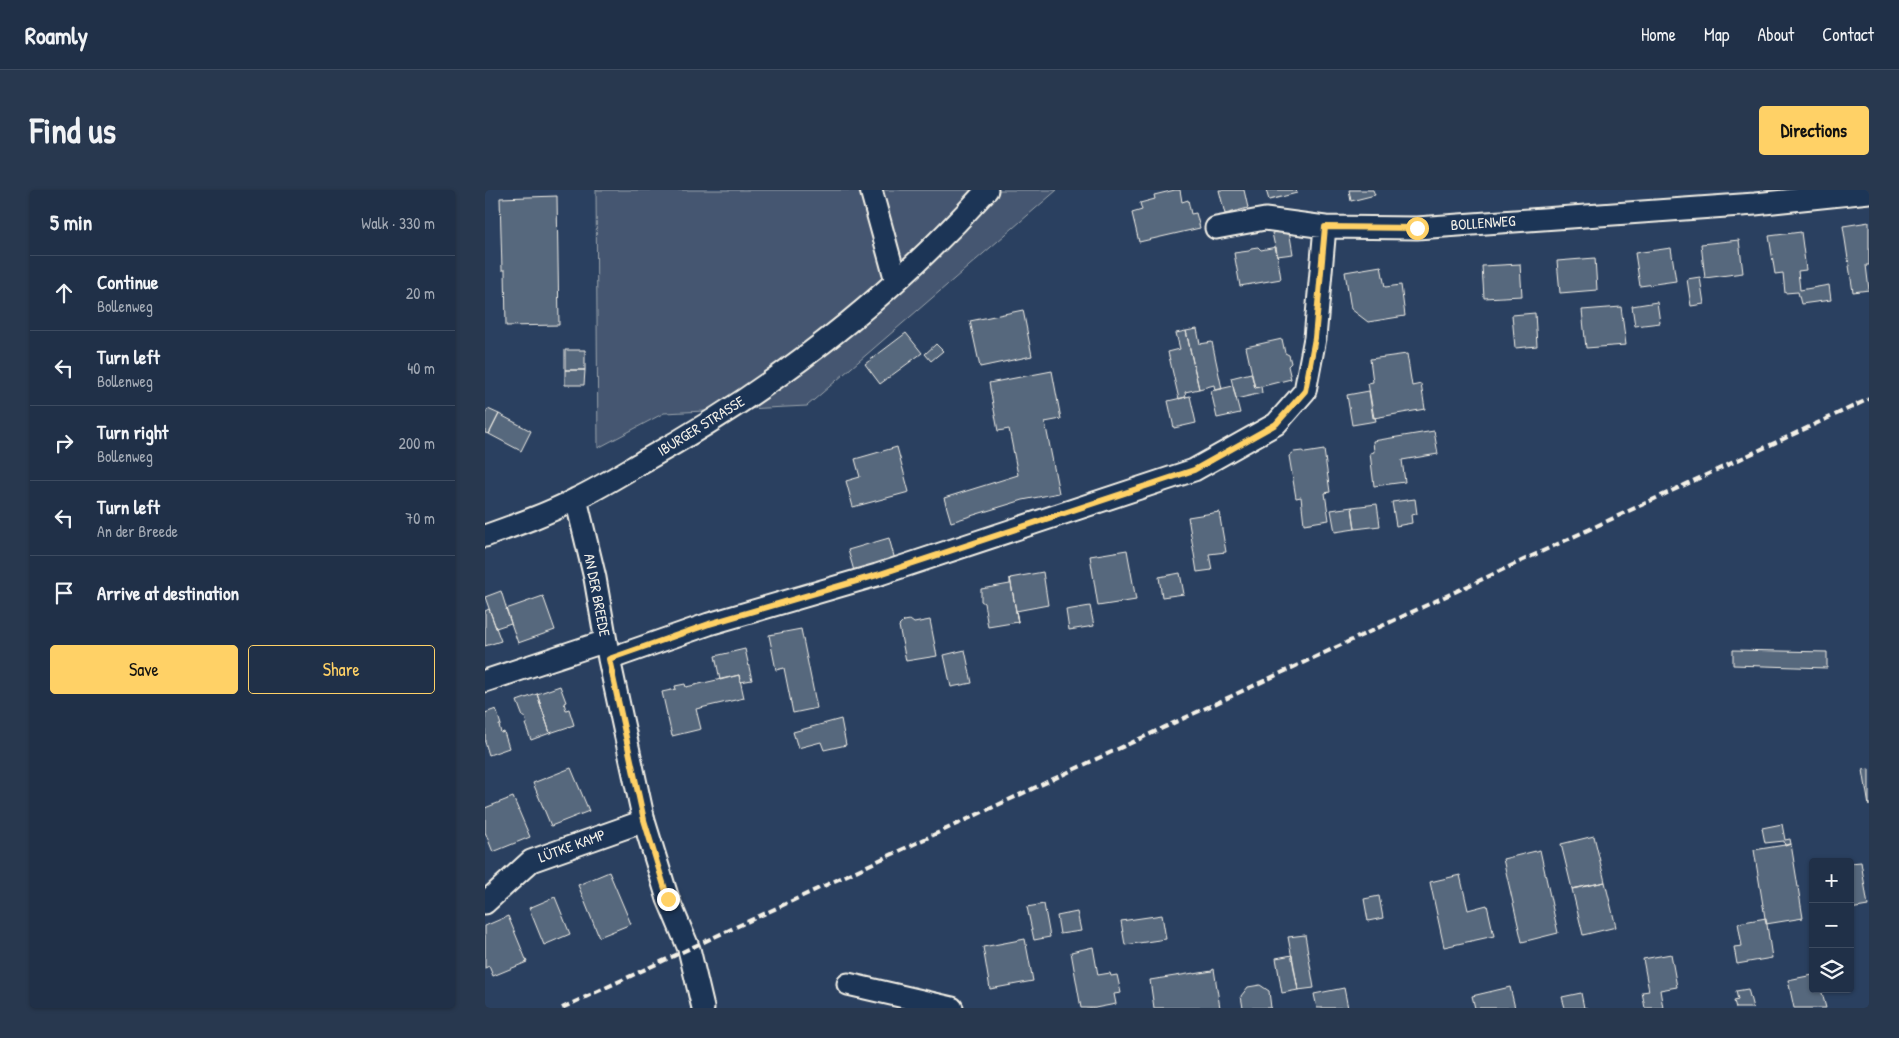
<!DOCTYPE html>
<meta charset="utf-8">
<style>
:root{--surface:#203048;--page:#28384f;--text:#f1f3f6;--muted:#a2a9b4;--line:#3d4b60;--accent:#ffd166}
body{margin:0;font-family:"Patrick Hand",sans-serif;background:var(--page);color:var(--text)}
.controls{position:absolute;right:15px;bottom:15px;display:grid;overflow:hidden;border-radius:5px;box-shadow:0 1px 4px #0004}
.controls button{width:45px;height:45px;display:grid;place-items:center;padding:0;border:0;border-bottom:1px solid var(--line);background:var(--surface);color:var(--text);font:25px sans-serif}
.stop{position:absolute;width:15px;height:15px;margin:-11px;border:4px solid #ffd166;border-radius:50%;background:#fff}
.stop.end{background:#ffd166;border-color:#fff;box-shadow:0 1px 5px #0008}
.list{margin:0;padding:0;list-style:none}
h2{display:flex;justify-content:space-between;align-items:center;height:65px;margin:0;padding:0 20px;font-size:21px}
h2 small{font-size:16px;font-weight:400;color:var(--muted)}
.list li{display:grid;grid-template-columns:32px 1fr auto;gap:15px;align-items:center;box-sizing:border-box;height:75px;padding:0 20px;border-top:1px solid var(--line)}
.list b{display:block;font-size:19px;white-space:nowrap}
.list p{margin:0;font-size:16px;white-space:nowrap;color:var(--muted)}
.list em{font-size:16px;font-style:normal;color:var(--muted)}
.actions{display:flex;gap:10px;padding:15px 20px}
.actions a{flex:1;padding:11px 0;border:1px solid var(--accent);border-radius:5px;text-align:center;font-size:18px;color:var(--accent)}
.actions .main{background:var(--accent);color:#111}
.icon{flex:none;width:28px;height:28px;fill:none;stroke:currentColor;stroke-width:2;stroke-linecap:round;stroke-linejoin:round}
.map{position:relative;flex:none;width:1384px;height:818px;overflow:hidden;border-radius:5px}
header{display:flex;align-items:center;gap:30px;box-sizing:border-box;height:70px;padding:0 25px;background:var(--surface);border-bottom:1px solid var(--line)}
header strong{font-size:24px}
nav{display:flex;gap:28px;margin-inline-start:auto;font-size:18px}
.intro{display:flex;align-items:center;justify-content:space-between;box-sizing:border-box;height:120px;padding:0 30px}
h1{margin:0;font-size:35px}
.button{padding:12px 22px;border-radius:5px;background:var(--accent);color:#111;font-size:18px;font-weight:700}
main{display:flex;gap:30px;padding:0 30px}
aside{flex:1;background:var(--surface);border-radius:5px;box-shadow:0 1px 4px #0004}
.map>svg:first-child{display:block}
.green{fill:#445771;stroke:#9ca4ac}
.building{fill:#56677d;stroke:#f4f1e8}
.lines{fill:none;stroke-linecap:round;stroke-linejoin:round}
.street-casing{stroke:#f4f1e8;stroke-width:25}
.street{stroke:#1d3557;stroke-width:21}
.rail{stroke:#f4f1e8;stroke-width:4;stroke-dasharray:8 4;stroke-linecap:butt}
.route{stroke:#ffd166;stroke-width:6}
.labels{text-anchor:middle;stroke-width:4;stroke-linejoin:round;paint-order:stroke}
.street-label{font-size:15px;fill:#f4f1e8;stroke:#1d3557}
</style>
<header>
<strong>Roamly</strong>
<nav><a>Home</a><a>Map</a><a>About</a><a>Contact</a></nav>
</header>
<div class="intro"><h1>Find us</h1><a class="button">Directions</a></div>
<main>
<aside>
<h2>5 min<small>Walk · 330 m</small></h2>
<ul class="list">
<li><svg class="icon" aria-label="ahead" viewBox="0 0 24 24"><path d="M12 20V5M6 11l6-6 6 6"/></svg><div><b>Continue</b><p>Bollenweg</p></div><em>20 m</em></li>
<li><svg class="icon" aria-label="left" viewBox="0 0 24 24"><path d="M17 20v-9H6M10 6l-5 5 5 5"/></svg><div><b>Turn left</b><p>Bollenweg</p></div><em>40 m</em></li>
<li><svg class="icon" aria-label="right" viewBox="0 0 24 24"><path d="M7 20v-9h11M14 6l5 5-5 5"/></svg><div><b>Turn right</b><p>Bollenweg</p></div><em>200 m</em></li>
<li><svg class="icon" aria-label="left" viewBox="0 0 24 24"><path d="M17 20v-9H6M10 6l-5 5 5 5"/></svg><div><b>Turn left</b><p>An der Breede</p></div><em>70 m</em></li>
<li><svg class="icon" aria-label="arrive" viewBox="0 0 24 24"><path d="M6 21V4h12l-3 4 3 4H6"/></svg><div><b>Arrive at destination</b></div></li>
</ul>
<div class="actions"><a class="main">Save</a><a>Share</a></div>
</aside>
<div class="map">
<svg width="1384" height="818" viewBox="0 0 1384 818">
<rect width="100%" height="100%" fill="#2a4060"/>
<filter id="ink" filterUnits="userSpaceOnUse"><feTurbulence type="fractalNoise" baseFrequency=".02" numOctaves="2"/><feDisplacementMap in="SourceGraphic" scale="10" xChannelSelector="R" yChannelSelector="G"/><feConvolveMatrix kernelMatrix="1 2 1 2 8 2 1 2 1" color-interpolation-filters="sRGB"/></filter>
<g filter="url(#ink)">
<path class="green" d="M111,0H572L322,216L179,223L113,258Z"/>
<path class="building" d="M690,0H695L697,12L703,10L706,24L711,23L715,38L654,52L647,23L657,20L655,13L670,9L669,5Z
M734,0H759L763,18L740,24Z
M781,0H811L812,3L784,10Z
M864,0H888L890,5L866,11Z
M72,6L74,135L21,136L20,80H17L15,8Z
M1384,32V75H1381L1384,100L1368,102L1358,36Z
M804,40L808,64L792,66L787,43Z
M1316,42L1321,80L1313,81L1315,100L1344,95L1346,110L1316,114L1313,102L1300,103L1298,83L1290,84L1284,46Z
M1254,50L1258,83L1220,88L1216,54Z
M773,57L776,60L791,57L796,89L755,96L749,63L764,61L766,58Z
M1186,58L1191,91L1155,96L1150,63Z
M1110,68L1112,100L1075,103L1072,71Z
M1035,74L1037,106L999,108L997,76Z
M896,76L900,97L916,95L920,126L883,132L866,119L860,82Z
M1215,87L1219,114L1206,116L1202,89Z
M1172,112L1175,133L1150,136L1147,116Z
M1136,117L1141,155L1101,158L1097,120Z
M538,120L547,166L495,177L485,131Z
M1050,123L1052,156L1030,158L1027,125Z
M712,139L715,154L727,152L737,199L730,200L729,195L714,199L701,141Z
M701,141L714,199L700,202L701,207L694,209L683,162L695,159L691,143Z
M421,143L437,163L395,194L380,174Z
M797,149L800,163L804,165L806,173L803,176L806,189L770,198L761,157Z
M451,154L458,161L446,171L440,164Z
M80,160H100V180H80Z
M922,164L927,196L936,194L940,219L889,228L883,193L888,192L885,169Z
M80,180H100L99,195H80Z
M567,181L576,229L560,232L574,303L538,310L466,332L459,308L533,285L524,239L513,241L504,193Z
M766,183L770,198L776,196L777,203L751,209L746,188Z
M748,196L755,223L732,228L726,201Z
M884,201L888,228L890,227L891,231L867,235L862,205Z
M705,206L711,233L689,238L683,211Z
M3,219L14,224L4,244L0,243V224Z
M14,224L46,241L36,261L4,244Z
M949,241L953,264L917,270L920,292L889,296L885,263L889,262L888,251Z
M412,257L424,302L368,317L361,291L375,287L370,269Z
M839,260L845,302L840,303L844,330L819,334L816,307L811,308L804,266L809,262L817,261L820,263Z
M930,309L932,324L926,325L927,333L911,336L907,312Z
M892,314L895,336L870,339L867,317Z
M867,317L870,339L850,342L846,320Z
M734,322L741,362L724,364L727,380L712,382L703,327Z
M404,348L410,370L369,381L363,360Z
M642,360L651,410L613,416L605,366Z
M558,382L563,415L531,421L533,432L525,388Z
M695,383L699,404L677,407L674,387Z
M525,388L533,432L503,437L499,413L496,411V399L525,394Z
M16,401L26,433L11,438L0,407Z
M58,406L70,440L33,453L21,419Z
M605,416L609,436L584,440L581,420Z
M4,419L16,451L0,456V421Z
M425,430L429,433L445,430L452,466L421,471L414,436L419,431Z
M316,439L332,518L308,523L299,478L291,480L284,445Z
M260,459L267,490L255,492L254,485L235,490L230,466Z
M480,460L487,493L466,497L459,465Z
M1248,460L1342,462V478L1248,475Z
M254,485L259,508L211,519L216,539L187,546L177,502L191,499L190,496L200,494L201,497Z
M75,496L81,512L79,513L81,520L84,519L89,535L65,543L52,504Z
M52,504L65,543L46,550L40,534H42L40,527H38L32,511Z
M11,519L16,535H14L16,543L19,542L24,558L4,565L0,552V523Z
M356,529L361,555L339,560L336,552L313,558L308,542Z
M86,578L104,621L66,636L48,593Z
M1384,579V616L1378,580Z
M28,607L45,647L8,662L0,642V618Z
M1297,634L1300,650L1305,649L1306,654L1300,656L1299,651L1280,653L1277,638Z
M1109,646L1120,692L1087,699L1076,654Z
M1306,654L1318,728L1281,734L1269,660Z
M1055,660L1073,743L1037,752L1018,669Z
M1376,672L1383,716L1365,719V673Z
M124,682L146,734L114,747L93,695Z
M975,685L983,720L1002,715L1009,746L959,757L945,692Z
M1120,692L1131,737L1098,745L1087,699Z
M894,706L898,728L883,731L879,709Z
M70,707L85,744L59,755L44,718Z
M559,714L565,747L549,750L542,717Z
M592,722L596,741L575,744L572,726Z
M677,725L681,749L640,755L636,731Z
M23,726L42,772L8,786L4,776L0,778V736Z
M1281,728L1287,768L1252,774L1249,757L1257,756L1253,733Z
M820,745L829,798L813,800L803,747Z
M540,749L548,791L505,799L498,757Z
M608,757L613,785L625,783L626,786L632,785L636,803L629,804L631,814L610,818H596L586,762Z
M1186,764L1192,797L1175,800L1178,818H1160L1157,802L1164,801L1158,769Z
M807,765L813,800L797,803L791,768Z
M729,779L735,818H669L665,790L709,783V784L727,781V780Z
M1328,785V799H1336L1341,818H1309L1303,790Z
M775,795L784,801L786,818H758L756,806L763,797Z
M1025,797L1030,818H990L987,806Z
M859,798L863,818H832L829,804Z
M1263,799L1268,818H1251L1249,811L1253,810L1251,801Z
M1096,803L1099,818H1103H1080L1077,807Z"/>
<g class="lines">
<defs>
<path id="street" d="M386,0L411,91
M731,38L780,29L840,37
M91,309L110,388L124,469L159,631L183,709L204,759L218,818
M0,346C31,335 62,324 91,309C114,298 135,285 157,272C285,201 404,109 502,0
M124,469L224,434L392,385L709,280L791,234L820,201L830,148L840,37L932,38L1270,14L1384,2
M0,491L121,451
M0,713L46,671L159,631
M363,794L467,818"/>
</defs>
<use href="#street" class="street-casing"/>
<use href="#street" class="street"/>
<path class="rail" d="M77,818L1384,209"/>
</g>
</g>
<g class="lines" filter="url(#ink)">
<path class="route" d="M183,709L159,630L124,469L224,434L392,385L709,280L791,234L820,201L830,148L840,37L932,38"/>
</g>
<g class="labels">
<g class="street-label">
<text transform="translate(998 33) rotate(-4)" y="5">BOLLENWEG</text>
<text transform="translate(216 236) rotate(-32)" y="5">IBURGER STRASSE</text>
<text transform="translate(112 405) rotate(79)" y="5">AN DER BREEDE</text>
<text transform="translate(87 656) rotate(-20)" y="5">LÜTKE KAMP</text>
</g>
</g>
</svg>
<div class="controls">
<button>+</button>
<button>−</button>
<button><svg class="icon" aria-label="layers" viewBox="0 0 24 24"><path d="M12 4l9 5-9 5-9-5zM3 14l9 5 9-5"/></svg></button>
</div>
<div class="stop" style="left:932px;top:38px"></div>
<div class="stop end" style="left:183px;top:709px"></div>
</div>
</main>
